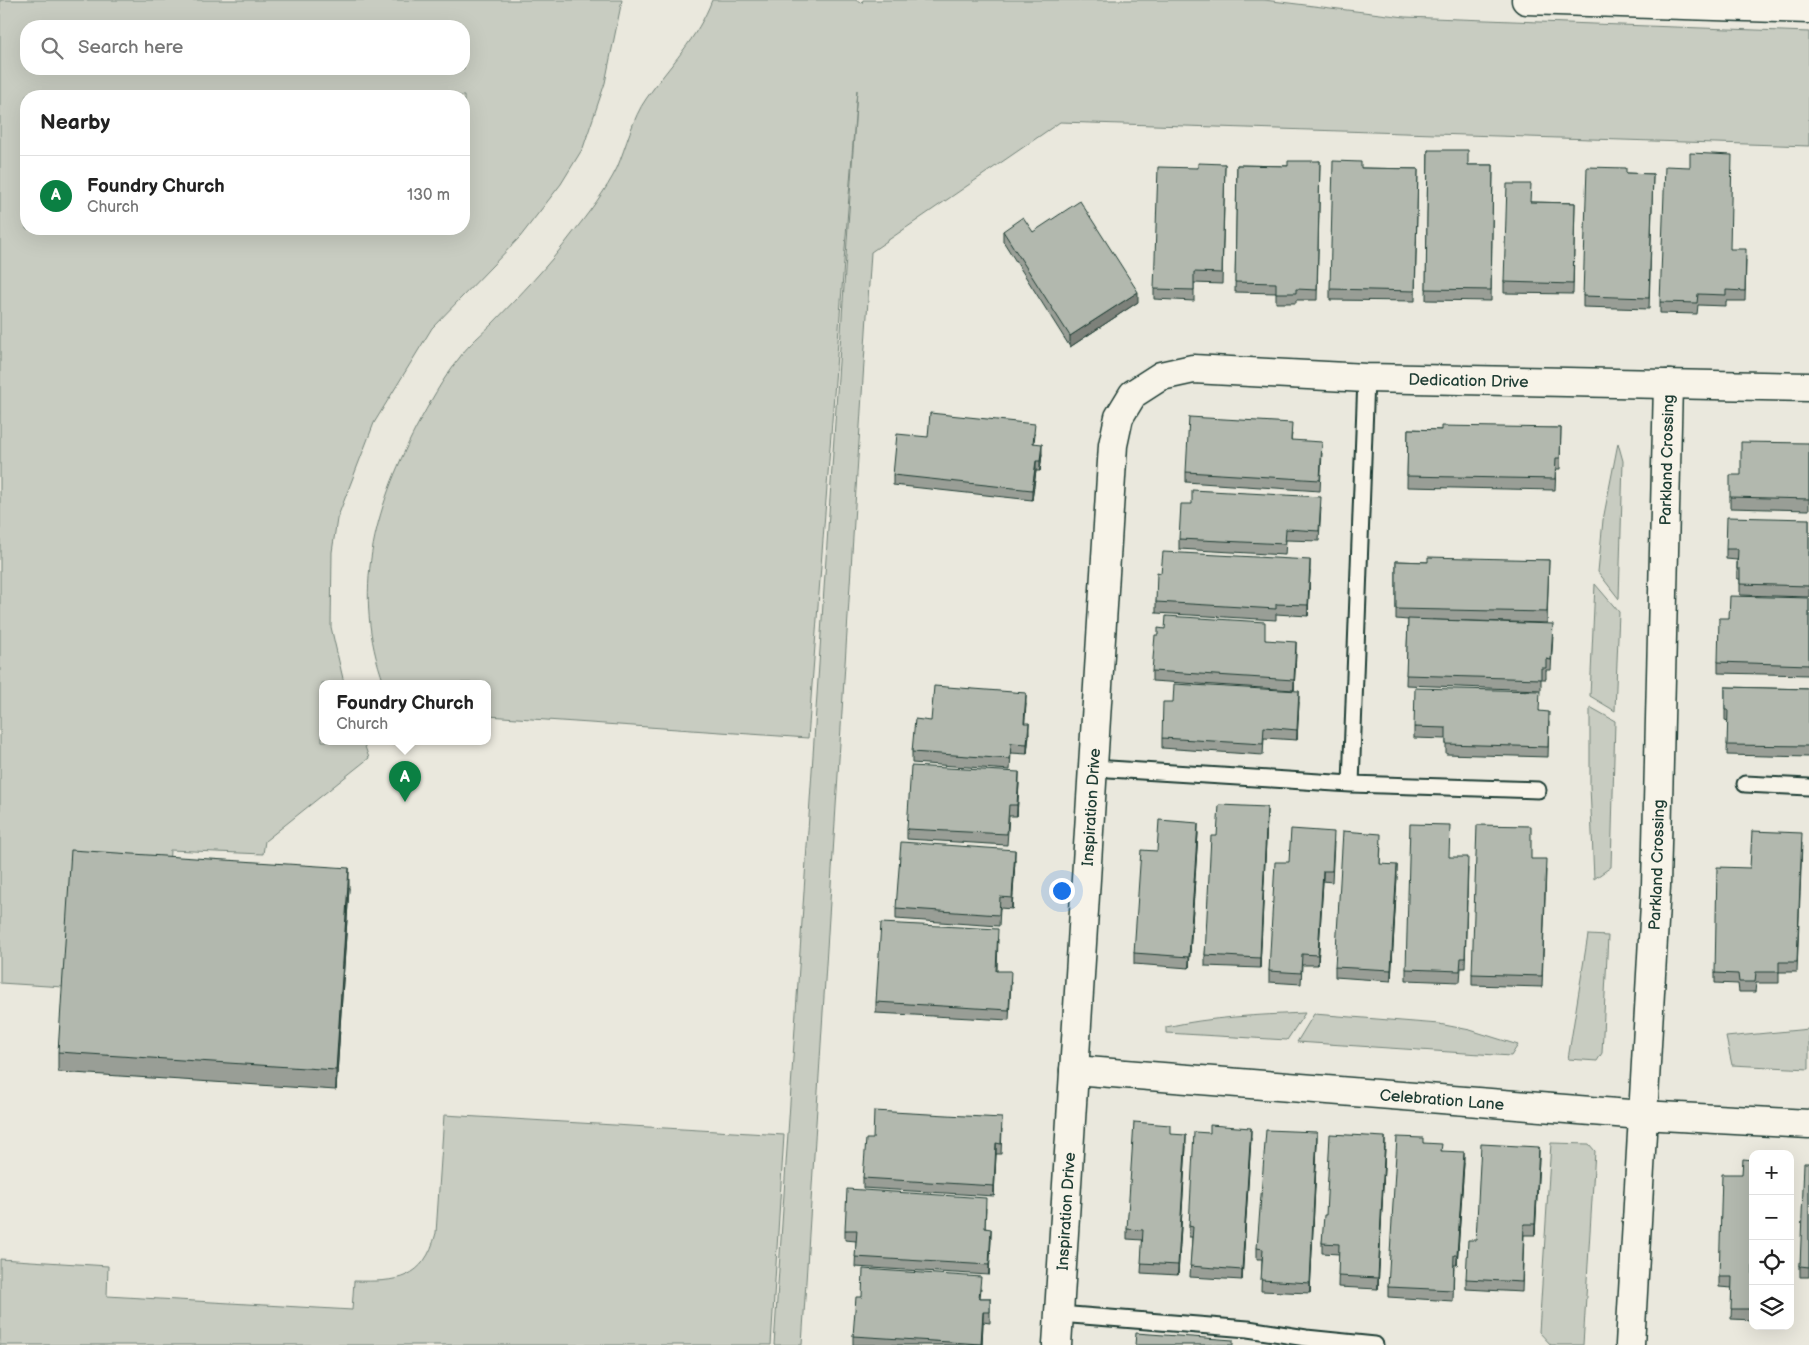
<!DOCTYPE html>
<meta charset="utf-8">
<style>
:root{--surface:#fff;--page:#f6f6f6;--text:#222;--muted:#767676;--line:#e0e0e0;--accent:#0b8043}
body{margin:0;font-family:"Balsamiq Sans",sans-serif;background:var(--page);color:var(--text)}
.controls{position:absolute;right:15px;bottom:15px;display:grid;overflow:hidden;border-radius:10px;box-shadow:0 5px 20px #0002}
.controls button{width:45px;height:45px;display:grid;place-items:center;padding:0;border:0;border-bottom:1px solid var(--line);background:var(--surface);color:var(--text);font:25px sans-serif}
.you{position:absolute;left:1061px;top:890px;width:18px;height:18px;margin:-12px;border:4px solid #fff;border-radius:50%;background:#1a73e8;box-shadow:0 0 0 8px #1a73e833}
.badge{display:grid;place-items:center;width:32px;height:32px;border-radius:50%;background:var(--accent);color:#fff;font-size:16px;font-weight:700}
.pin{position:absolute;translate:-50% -41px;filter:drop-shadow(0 1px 2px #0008)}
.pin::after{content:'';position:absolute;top:26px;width:18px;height:15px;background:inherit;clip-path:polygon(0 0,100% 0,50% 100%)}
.popup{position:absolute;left:319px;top:680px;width:172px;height:65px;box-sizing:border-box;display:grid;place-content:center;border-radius:10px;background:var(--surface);filter:drop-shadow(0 1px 4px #0005);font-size:16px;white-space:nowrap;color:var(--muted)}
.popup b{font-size:19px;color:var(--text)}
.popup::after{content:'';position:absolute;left:50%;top:100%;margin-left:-10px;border:10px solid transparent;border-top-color:var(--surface)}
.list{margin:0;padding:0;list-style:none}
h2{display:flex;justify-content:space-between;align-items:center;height:65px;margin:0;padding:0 20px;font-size:21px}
h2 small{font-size:16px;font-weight:400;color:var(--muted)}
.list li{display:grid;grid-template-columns:32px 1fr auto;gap:15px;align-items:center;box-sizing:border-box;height:80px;padding:0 20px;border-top:1px solid var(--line)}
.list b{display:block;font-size:19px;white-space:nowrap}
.list p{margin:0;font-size:16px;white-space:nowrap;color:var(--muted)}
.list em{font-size:16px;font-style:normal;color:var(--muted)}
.icon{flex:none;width:28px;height:28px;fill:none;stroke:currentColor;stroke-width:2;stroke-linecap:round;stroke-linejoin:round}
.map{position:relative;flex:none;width:1809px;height:1345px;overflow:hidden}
.search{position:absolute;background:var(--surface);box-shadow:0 5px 20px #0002;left:20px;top:20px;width:450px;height:55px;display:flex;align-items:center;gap:12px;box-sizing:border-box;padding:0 18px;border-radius:20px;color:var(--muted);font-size:19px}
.panel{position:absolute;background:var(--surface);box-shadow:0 5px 20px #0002;left:20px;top:90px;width:450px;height:145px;border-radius:20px}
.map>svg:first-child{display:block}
.green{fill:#c8ccc1;stroke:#74847a;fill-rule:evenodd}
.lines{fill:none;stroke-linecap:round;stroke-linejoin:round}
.service-casing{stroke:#1f3d34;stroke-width:19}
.minor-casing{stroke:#1f3d34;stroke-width:31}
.secondary-casing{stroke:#1f3d34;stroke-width:31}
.service{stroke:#f7f3e8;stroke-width:15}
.minor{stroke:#f7f3e8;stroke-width:28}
.secondary{stroke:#f7f3e8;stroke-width:28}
.wall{fill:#999e96;stroke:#1f3d34}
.shaded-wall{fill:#7d817a;stroke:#1f3d34}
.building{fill:#b2b8ae;stroke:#1f3d34}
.labels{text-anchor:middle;stroke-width:4;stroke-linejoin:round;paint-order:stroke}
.street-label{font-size:16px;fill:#1f3d34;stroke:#f7f3e8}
</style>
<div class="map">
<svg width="1809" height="1345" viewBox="0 0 1809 1345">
<rect width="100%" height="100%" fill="#eae8dd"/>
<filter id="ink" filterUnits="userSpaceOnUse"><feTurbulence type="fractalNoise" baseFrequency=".02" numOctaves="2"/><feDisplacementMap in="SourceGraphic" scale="10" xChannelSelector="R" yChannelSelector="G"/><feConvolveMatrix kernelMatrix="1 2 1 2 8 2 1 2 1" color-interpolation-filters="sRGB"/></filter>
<g filter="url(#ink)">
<path class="green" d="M0,0H622L605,83L583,148L561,184L520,237L432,328L374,423L337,519L332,552L331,627L344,683H322V741H363L369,758L265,841L263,854L170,850L169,870L64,987L0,983ZM26,26H464V69H26ZM26,96H464V229H26Z
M712,0H855L862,3L863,0H1264L1405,17L1809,32V146L1060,122L871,252L802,1345H774L857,90L808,738L488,716V683H384C351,593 374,510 416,428C429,404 443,378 460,357C469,344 482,334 493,323C520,295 549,265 572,234C587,215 607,189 617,168C626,147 633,117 646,99C669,66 698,38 712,0Z
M1618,443L1623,461L1619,599L1598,572L1603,520Z
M1595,584L1619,612L1615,711L1590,696Z
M1590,707L1615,721L1611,867L1594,879L1590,786Z
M1588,935L1608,936L1602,1053L1597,1061L1568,1059Z
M1305,1013L1287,1040L1166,1033V1027C1211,1017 1258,1015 1305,1013Z
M1314,1014L1439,1024L1470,1030L1518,1045L1511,1056L1297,1042Z
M1809,1029V1069L1732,1065L1726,1037Z
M444,1115L784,1135L771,1345H0V1259L108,1266L107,1296L352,1310L354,1281C397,1282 424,1280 436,1233Z
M1551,1143L1589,1144L1595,1151L1583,1345H1551L1539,1332Z"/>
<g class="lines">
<defs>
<path id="service" d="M1093,768L1351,784L1538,790
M1351,784L1366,378
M1745,784L1809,787
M1059,1314L1248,1329L1306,1338L1375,1345"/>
<g id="minor">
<path id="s1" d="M1074,1070L1642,1115L1809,1124"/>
<path id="s2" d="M1057,1345L1113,445L1119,417L1133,394L1161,376L1193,369L1366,378L1809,387"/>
<path id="s3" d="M1630,1345L1656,886L1668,384"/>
</g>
<path id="secondary" d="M1526,0L1809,9"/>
</defs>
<use href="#service" class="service-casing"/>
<use href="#minor" class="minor-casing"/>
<use href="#secondary" class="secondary-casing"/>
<use href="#service" class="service"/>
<use href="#minor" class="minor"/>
<use href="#secondary" class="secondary"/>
</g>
<path class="wall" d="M1428,150L1468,165H1493L1491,301L1426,300Z
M1320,161L1317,300H1296V303H1276V293L1235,292L1237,165L1288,166Z
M1225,164L1222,284L1194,283V301L1154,299V289L1198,168Z
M1361,168L1418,169L1415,301L1330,300V289Z
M1626,173L1653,174L1649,309L1583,307V296Z
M1530,202L1575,203L1573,294L1504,293V282Z
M1003,231L1033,232L1138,302L1070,347L1003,241Z
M1730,249L1746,260L1745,301H1726V306L1698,305L1697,314L1660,313V302Z
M1561,428L1560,469H1556L1555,490L1407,487L1408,429L1441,430Z
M1035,434L1034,443L1042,454L1040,471H1036L1032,500L893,485V475L928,437Z
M1292,434L1291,440L1322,453L1320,491L1186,482V472Z
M1809,443V510L1730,508V497L1741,475Z
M1321,507L1319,541L1286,540L1285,555L1179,549V539Z
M1809,519V597L1740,595V579H1737V560L1726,559V549Z
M1549,560L1547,623L1432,620L1553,635L1551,670H1546V679H1541V690L1406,685L1408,620L1396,619V561L1428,562Z
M1310,571L1308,616L1276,614V620L1156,613V602L1161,573Z
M1809,598V675L1718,673V662L1729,618Z
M1265,640L1296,652L1294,690L1152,681V671Z
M1725,687L1809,689V757L1727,755L1728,721L1725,720Z
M1299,702L1297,740L1264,738L1263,755L1162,748V738Z
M1026,704L1024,723L1029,734L1027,754L1011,753L1010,770L912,763V752L931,721Z
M1540,711L1549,722L1548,757L1446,754V739L1414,738V727Z
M1019,783L1017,816H1009L1007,845L907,839V829Z
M1267,818L1260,968L1205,966V955L1217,836Z
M1198,833L1189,968L1134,964V953L1157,851Z
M1334,842L1332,882L1323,881L1318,965H1302L1301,984L1269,982V971L1289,862Z
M1802,843L1797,972H1779V983H1756L1755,992H1739L1738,984L1715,983V973L1750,868Z
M1381,844L1380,864L1397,876L1391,981L1335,977V967Z
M1450,857L1468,868L1465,968H1461L1460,982L1406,980V969Z
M1531,859L1546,870L1542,987L1472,985V974Z
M1015,860L1012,909L1000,908L999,926L896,919V908Z
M349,888L336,1090L58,1072V1052Z
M998,939L997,971L1011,982L1009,1020L876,1013V1002Z
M1002,1129L1001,1154H996L994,1196L863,1188V1178L873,1139Z
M1210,1133L1251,1138L1242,1280L1190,1277L1192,1237H1189V1226Z
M1170,1134L1186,1146L1178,1275L1141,1273L1143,1240L1127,1239V1229Z
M1317,1143L1310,1293L1261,1291L1262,1259H1257V1248Z
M1423,1143L1442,1151L1464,1163L1457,1265H1454L1453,1301L1388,1297V1287Z
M1385,1147L1378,1289L1338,1287L1339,1254L1322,1253V1243L1326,1215Z
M1539,1158L1535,1235H1524L1522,1292L1466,1289V1279L1476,1240Z
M1753,1160V1320L1731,1319L1732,1288L1719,1287V1277L1742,1174Z
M1809,1163V1277H1800V1266Z
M986,1208L985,1228L991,1239L989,1275L855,1267L856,1241L845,1240V1230Z
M981,1288L980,1298H990V1323L983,1322L982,1345H853V1336L862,1297Z"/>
<path class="shaded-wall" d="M1138,292V302L1070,347V336Z
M1042,444V454L1040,471V461Z
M1036,461V471L1032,500V490Z
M1310,560V571L1308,616V605Z
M1296,642V652L1294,690V680Z
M1299,691V702L1297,740V730Z
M1026,693V704L1024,734V723Z
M1029,723V734L1027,754V744Z
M1019,772V783L1017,816V805Z
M1267,807V818L1260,968V958Z
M1198,823V833L1189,968V957Z
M1015,850V860L1012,909V898Z
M1397,865V876L1391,981V970Z
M349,868V888L336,1090V1070Z
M1323,871V881L1318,965V955Z
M1251,1128V1138L1242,1280V1270Z
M1317,1132V1143L1310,1293V1283Z
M1186,1135V1146L1178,1275V1265Z
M1385,1137V1147L1378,1289V1278Z
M996,1143V1154L994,1196V1186Z
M1539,1147V1158L1535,1235V1224Z
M1464,1152V1163L1457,1265V1255Z
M991,1229V1239L989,1275V1265Z
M983,1312V1322L982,1345H981Z"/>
<path class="building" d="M1428,150H1468V165H1493L1491,290L1426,289Z
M1690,153L1732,155L1730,249H1746L1745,291L1726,290V295L1698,294L1697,303L1660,302L1665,166L1690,167Z
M1288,161H1320L1317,290L1296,289V293H1276V283L1235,282L1237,165L1288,166Z
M1333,161L1361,162V168L1418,169L1415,291L1330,289Z
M1198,163L1225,164L1222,273L1194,272V290L1154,289L1158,167L1198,168Z
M1587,167L1626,168V173L1653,174L1649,298L1583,296Z
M1507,184H1531L1530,202L1575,203L1573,284L1504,282Z
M1080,201L1138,292L1070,336L1003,231L1023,217L1033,232Z
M930,413L1035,424L1033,443L1042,444L1040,461H1036L1032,490L893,475L897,434L928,437Z
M1189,417L1292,423L1291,440L1322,442L1320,480L1186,472Z
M1441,426L1561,428L1560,458H1556L1555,479L1407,476L1408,429L1441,430Z
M1741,442L1809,443V499L1730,497V475H1741Z
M1192,490L1321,497L1319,531L1286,529L1285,544L1179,539L1181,504H1192Z
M1727,517L1809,519V586L1740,584V569H1737L1738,549H1726Z
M1163,552L1310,560L1308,605L1276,604V609L1156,602L1157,572L1161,573Z
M1428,557L1549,560L1547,612L1396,609V561L1428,562Z
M1730,596L1809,598V665L1718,662L1719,618H1729Z
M1166,616L1265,622V640L1296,642L1294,680L1152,671L1155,635H1158V628L1165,629Z
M1408,619L1553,624L1551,660L1546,659V668H1541V679L1406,675Z
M1174,684L1299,691L1297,730L1264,727L1263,744L1162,738L1163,702H1173Z
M934,686L1026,693L1024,723H1029L1027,744L1011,743L1010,759L912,752L915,719L931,721Z
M1725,687L1809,689V746L1727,745L1728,710H1725Z
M1415,688L1540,691L1539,711L1549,712L1548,747L1446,744V728L1414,727Z
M911,766L1019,772L1017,805H1009L1007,834L907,829Z
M1219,805L1267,807L1260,958L1205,955L1211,836H1217Z
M1159,820L1198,823L1189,957L1134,953L1141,850L1157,851Z
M1410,824L1450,825L1449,857H1468L1465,958H1461L1460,971L1406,969Z
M1477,825L1531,826V859H1546L1542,976L1472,974Z
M1291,829L1334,832L1332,871H1323L1318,955L1302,954L1301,973L1269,971L1275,862H1289Z
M1343,831L1381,834L1380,864L1397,865L1391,970L1335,967Z
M1752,831L1802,833L1797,962H1779V972H1756L1755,982H1739L1738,974L1715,973L1717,867L1750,868Z
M901,842L1015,850L1012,898L1000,897L999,915L896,908Z
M71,850L349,868L336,1070L58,1052Z
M881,923L998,929L996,971H1011L1009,1010L876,1002Z
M874,1111L1002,1118L1001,1144L996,1143L994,1186L863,1178L866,1139H873Z
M1134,1122L1170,1125V1134L1186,1135L1178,1265L1141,1263L1143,1230L1127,1229Z
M1210,1125L1251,1128L1242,1270L1190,1266L1193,1227L1189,1226L1194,1132L1210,1133Z
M1266,1130L1317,1132L1310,1283L1261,1280L1263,1249L1257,1248Z
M1330,1134L1385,1137L1378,1278L1338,1276L1339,1244L1322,1243L1324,1215H1326Z
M1397,1137L1423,1138V1143L1442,1144L1441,1151L1464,1152L1457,1255H1454L1453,1290L1388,1287Z
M1481,1144L1539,1147L1535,1224H1524L1522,1282L1466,1279L1468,1240H1476Z
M1743,1159L1753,1160V1309H1731L1732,1277H1719L1722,1174H1742Z
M1804,1163H1809V1267L1800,1266Z
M847,1189L986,1198L985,1228L991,1229L989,1265L855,1257L857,1230H845Z
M863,1269L981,1277L979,1298H990V1312H983L981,1344L853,1336L856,1297H862Z
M1136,1333L1233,1340V1345H1135Z"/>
</g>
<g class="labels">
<g class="street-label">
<text dy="6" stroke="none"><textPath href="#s2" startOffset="1299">Dedication Drive</textPath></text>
<text dy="6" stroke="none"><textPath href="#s3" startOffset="886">Parkland Crossing</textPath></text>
<text dy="6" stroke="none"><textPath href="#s2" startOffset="539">Inspiration Drive</textPath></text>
<text dy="6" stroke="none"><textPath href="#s3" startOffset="481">Parkland Crossing</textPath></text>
<text dy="6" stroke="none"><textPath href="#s1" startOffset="369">Celebration Lane</textPath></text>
<text dy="6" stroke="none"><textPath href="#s2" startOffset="134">Inspiration Drive</textPath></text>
</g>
</g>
</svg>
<div class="controls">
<button>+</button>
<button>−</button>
<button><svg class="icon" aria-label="locate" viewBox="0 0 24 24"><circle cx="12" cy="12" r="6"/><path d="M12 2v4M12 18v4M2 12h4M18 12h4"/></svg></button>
<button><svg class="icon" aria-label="layers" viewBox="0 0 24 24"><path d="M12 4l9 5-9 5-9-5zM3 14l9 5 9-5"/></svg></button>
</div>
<div class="you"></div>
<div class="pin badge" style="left:405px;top:802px">A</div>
<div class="popup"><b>Foundry Church</b>Church</div>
<div class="search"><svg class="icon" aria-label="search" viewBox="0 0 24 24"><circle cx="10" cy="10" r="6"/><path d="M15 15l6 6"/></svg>Search here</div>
<section class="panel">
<h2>Nearby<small></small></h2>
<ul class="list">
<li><span class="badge">A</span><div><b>Foundry Church</b><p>Church</p></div><em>130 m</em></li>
</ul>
</section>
</div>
